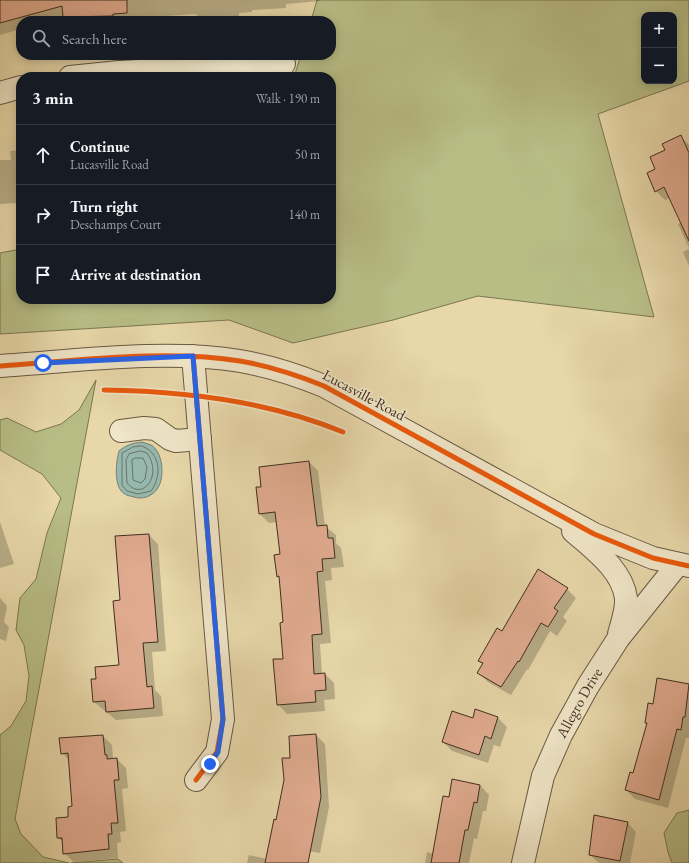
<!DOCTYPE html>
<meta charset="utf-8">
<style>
:root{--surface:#171b24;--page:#20242c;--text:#f1f3f6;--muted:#9ea1a6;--line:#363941}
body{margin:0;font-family:"EB Garamond",serif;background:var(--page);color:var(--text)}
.controls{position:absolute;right:12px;top:12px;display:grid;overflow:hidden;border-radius:8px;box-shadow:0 2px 10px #0003}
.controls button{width:36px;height:36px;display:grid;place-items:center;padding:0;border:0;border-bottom:1px solid var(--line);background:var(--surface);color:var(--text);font:20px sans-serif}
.stop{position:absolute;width:12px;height:12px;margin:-9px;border:3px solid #2563eb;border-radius:50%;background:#fff}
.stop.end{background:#2563eb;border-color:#fff;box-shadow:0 1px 4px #0008}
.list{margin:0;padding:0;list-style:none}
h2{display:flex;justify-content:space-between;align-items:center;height:52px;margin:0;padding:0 16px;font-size:17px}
h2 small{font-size:13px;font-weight:400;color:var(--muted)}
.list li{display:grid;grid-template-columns:26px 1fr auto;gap:12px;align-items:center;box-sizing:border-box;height:60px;padding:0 16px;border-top:1px solid var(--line)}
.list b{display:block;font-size:15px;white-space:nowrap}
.list p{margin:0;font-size:13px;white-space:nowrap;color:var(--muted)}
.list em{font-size:13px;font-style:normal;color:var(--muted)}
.icon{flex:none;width:22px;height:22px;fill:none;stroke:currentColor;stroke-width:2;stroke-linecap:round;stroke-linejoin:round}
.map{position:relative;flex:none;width:689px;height:863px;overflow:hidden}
.search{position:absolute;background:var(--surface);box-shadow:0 2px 10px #0003;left:16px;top:16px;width:320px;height:44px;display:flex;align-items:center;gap:10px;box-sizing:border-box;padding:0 14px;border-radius:16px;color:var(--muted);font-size:15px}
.panel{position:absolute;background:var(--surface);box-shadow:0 2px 10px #0003;left:16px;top:72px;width:320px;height:232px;border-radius:16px}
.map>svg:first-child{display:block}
.green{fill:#b8bd86;stroke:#7c7653;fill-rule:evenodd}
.water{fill:#97b8ae;stroke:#748175}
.shadow{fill:#0003}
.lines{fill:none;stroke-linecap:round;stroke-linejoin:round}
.shore{stroke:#6b7367;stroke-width:1}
.building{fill:#e1ab90;stroke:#3f2e20}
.minor-casing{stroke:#695842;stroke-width:24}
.minor{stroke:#efe5c7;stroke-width:22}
.cycleway-casing{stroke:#efe5c7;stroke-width:8}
.cycleway{stroke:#e8590c;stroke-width:5}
.route{stroke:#2563eb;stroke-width:5}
.labels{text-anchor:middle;stroke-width:3.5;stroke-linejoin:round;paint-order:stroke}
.street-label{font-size:15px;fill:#3f2e20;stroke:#efe5c7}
</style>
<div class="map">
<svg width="689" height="863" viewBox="0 0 689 863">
<rect width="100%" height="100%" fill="#e7d7a9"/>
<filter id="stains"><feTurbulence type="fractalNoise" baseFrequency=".005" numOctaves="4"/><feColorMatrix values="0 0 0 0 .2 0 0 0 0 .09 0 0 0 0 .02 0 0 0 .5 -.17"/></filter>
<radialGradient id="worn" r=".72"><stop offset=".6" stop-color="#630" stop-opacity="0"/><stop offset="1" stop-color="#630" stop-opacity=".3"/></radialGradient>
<path class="green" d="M317,0H689V81L598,114L654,317L478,296L393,320L293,343L229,320L0,334V253L21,249V299H331V77H294L301,55H331V21H311ZM644,15H674V81H644Z
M96,380L15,819L21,834L43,857L69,863H0V735L11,726L26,701L29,676L24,645L16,630L20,598L36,579L47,533L61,498L42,474L0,450V420L7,418L36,432L61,424L79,410Z
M689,810V863H672L668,852L664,833L677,813Z
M118,859L123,863H71Z"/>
<path class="water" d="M142,442C145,443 148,444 151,445C165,453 166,486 152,494C147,498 140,499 134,497C132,496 127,496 125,494C113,488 116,462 119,451C126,445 133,443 142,442Z"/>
<path class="shadow" d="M0,0H319L320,1L286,4V8L252,10V12L239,13V17L222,18V21H202L196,14L122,19V21H68L64,17L50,21H21V29L0,35Z
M681,137L689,145V248L678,224L681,222L670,198L665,200L656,191L657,170L667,150Z
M21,150V207L17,203L0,204V160H11L10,151Z
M689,249V266L683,252Z
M309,462L318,471L325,526L336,535V543L341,548L344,567L331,568L332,580L325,581L331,643L320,644L322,674H325L334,683L335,699L324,700L325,711L287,714L278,704L284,660V623L280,578L278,576L281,555L277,522L269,523L260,514L262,488Z
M0,522L14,564L0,568Z
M149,535L158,544L166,651L152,652L155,690L161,696L163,716L116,720L94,702L97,680L120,666Z
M567,589L576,598L563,617L567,621L557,636L550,631L528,670L527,669L511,695L488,682L479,673L483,665L479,661L502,632Z
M0,598L7,606L4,622L9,627L6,641L0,639Z
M658,679L689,685V738H686L668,808L635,799L626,790L633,775L648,725L646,722L653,705Z
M476,711L498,718L507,727L500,747L494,745L488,763L452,751L443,742L473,719Z
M316,735L325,744L329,807L320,853L308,851L306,863H247L249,855L267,859L291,759Z
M103,736L112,745L113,759H117L126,768L128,788L122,789L126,831L120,832L121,842L117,843L118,858L74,862L64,853V843L58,838L73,807L70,761L62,753Z
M453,780L480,785L489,795L486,811H483L477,839L474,838L469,863H425L427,852L433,854Z
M627,822L636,832L630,863H599L590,855Z"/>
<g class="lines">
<path class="shore" d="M142,446C161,453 162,476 151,491L138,494L127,491L122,485V453L133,447Z
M141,451L147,453C163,475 143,502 127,483L126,460L129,454Z
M136,458H143L147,467L145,479L141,483L133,480L132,460Z"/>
</g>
<path class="building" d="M0,0H127V13L113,14V16L63,17L62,6L0,23Z
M681,135L689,153V241L664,187L655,192L647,173L655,169L650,157L665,150L662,144Z
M309,461L317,526L327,525L328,538H333L335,558L322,559L323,571L317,572L322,634L312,635L314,674L325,673L326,690L315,691L316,702L277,705L273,659H283L280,623L283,622L279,576L277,577L274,555L280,554L275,512L259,514L256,487H261L259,467Z
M149,534L158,642L143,643L147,687L152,686L154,708L106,712L105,701L93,702L91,679H96L95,667L119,665L113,601L120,600L115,536Z
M538,569L568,588L554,608L558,611L548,627L541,623L519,662L518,661L501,687L477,673L483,663L478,661L497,628L502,631Z
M657,678L689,684L685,717H683L681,730L677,729L659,800L625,790L630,772L633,773L647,723H645L648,703L653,704Z
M475,709L498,717L491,739L485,736L479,755L442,742L452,711L473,718Z
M316,734L321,797L308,863H265L274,819L276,820L284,780L282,758H290L289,736Z
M103,735L105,755H107V759L117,758L119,780H114L118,823H111L112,834H108L109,849L63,854L62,838H57L56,818L68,817V807L72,806L68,753L61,754L59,738Z
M452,779L480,785L477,803L474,802L468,830H465L459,863H431L443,796L449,797Z
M594,815L628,822L620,861L589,855Z"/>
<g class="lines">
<defs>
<g id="minor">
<path d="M70,77L119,72L284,64"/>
<path d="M0,93L21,87"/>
<path d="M193,356L223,719L217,752L196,780"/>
<path d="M0,366C76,361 165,349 240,361C269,366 297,375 324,386L594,534L653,558L689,566"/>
<path d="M121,431L144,428L156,429L170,439L176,441L200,439"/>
<path d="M573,531C593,549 622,569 626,598C627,609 622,623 619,634"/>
<path id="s1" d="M523,863L543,776L561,735L588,686L618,639L678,564"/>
</g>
</defs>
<use href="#minor" class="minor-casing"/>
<use href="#minor" class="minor"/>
<defs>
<path id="cycleway" d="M193,356L223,719L217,752L196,780
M0,366C76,361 165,349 240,361C269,366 297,375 324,386L594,534L653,558L689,566
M104,390C184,391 268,401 343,432"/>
</defs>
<use href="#cycleway" class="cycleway-casing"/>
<use href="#cycleway" class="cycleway"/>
</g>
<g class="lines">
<path class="route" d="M43,363L193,356L223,719L218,752L210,764"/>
</g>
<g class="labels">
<g class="street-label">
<text transform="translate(364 395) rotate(28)" y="5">Lucasville Road</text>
<text dy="5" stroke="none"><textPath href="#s1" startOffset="171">Allegro Drive</textPath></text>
</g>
</g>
<rect width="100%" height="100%" filter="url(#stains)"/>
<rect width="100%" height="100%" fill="url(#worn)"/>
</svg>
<div class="controls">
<button>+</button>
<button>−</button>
</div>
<div class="stop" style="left:43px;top:363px"></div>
<div class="stop end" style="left:210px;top:764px"></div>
<div class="search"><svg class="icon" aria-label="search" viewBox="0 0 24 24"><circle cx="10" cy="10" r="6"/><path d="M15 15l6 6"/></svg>Search here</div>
<section class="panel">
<h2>3 min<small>Walk · 190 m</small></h2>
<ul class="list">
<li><svg class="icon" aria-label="ahead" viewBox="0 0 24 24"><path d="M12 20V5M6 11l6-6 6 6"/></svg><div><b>Continue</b><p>Lucasville Road</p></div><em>50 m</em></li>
<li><svg class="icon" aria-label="right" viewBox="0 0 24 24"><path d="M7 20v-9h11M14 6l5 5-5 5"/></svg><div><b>Turn right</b><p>Deschamps Court</p></div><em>140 m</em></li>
<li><svg class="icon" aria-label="arrive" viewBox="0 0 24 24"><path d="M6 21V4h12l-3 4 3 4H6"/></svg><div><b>Arrive at destination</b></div></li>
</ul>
</section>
</div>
